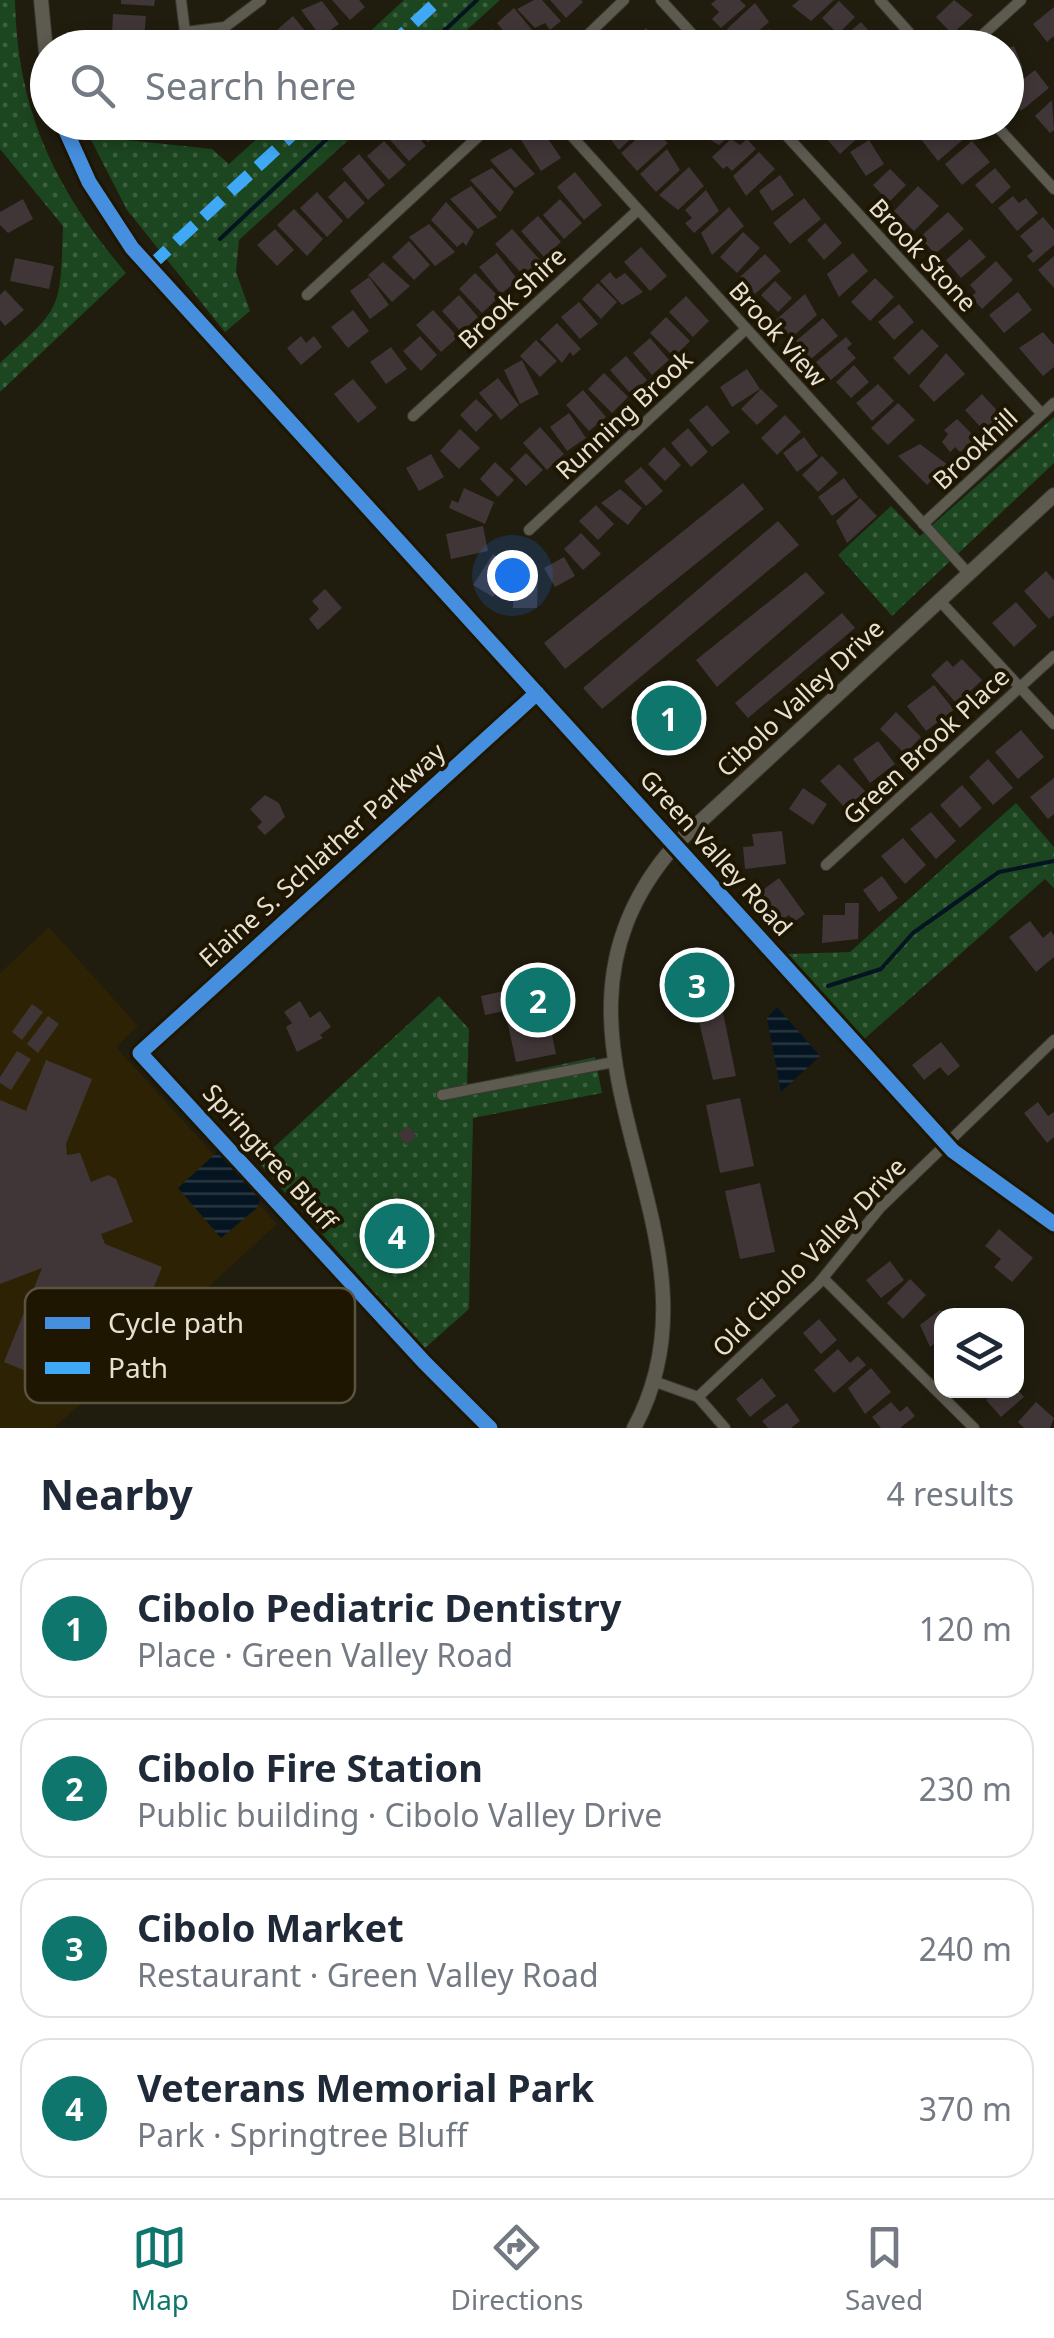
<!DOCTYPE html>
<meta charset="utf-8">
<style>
:root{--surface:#fff;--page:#f2f2f3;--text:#1f2937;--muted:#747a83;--line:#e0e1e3;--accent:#0f766e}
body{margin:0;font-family:"Noto Sans",sans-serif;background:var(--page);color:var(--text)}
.controls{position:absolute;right:30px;bottom:30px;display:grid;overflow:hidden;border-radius:20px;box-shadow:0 5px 15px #0003}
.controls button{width:90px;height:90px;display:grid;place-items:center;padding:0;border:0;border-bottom:2px solid var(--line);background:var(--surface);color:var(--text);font:50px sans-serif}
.you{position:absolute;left:512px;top:575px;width:35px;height:35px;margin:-25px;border:8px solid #fff;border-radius:50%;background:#1a73e8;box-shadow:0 0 0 15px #1a73e833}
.badge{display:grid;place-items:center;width:65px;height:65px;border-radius:50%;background:var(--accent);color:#fff;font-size:32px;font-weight:700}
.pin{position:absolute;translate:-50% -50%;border:5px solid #fff;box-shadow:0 2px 10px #0006}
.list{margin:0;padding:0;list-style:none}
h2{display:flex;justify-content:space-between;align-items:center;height:130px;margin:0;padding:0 40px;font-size:42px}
h2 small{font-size:32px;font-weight:400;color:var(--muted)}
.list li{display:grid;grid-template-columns:65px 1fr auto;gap:30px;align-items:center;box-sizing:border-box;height:140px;margin:0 20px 20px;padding:0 20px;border:2px solid var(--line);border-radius:30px}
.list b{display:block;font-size:38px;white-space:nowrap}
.list p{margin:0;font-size:32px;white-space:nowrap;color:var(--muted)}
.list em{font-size:32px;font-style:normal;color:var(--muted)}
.icon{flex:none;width:55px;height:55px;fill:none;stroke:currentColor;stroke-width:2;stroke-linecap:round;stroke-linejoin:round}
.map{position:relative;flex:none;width:1054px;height:1428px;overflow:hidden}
.search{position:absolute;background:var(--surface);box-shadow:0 5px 15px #0003;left:30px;right:30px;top:30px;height:110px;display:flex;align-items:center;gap:25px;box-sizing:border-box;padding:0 35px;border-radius:55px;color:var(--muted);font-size:38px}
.sheet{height:770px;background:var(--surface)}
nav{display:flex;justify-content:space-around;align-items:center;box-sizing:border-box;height:140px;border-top:2px solid var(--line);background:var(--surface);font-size:28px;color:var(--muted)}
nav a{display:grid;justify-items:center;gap:5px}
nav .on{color:var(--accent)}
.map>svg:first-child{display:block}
.built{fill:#2d2304}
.park{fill:url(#park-dots)}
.water{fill:url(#water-rules)}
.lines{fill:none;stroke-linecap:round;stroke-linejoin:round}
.stream{stroke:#051421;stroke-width:4}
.building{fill:#403637}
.street-casing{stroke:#3a372e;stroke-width:12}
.secondary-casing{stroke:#3a372e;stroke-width:16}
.street{stroke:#5d5a50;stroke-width:10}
.secondary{stroke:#5d5a50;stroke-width:14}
.quiet{stroke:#3fa9f5;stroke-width:12;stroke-dasharray:25 12;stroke-linecap:butt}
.cycleway-casing{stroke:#1e1600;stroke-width:21}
.cycleway{stroke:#468fdf;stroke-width:15}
.labels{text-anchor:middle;stroke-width:8;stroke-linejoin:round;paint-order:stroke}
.street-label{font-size:25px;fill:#e6e1d2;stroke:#1e1600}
.key{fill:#1e1600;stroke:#5a533f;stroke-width:2.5}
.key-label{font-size:28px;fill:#e6e1d2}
</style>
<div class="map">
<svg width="1054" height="1428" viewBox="0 0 1054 1428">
<defs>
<pattern id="park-dots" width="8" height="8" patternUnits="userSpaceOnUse" patternTransform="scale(2.5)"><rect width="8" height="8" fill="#1c4620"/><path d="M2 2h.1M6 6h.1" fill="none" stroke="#3d6040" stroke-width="1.8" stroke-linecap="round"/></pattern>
<pattern id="water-rules" width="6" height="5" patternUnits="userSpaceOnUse" patternTransform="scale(2.5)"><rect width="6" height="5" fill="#051421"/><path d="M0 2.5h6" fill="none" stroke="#293640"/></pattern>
</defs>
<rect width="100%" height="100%" fill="#201c0e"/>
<path class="built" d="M49,927L138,1026L116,1047L277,1224L54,1428H0V973Z"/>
<path class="park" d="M0,0H15C17,111 55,189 126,273L0,392V363C63,305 60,312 63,226L0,149Z
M404,0H500L448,47H353Z
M274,123H367L239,240L236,272L250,311L225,332L127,210L89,136L212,149L229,164Z
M1054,417V463L892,616L838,555L891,506L920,536Z
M1016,803L1054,847V888L1045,879L862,1041L787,954L850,952Z
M439,996L469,1029L467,1085L595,1057L602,1093L473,1118L469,1309L424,1349L258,1162Z"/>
<path class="water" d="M777,1007L820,1056L781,1092L767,1018Z
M217,1152L260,1199L257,1208L221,1238L178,1188Z"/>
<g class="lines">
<path class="stream" d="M445,29L462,48
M426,48L477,0
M220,239L345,122
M828,986L881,969L913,933L999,872L1054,861"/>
</g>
<path class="building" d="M121,0H155L154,6L121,4Z
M332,0H359L365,7L350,20Z
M534,0H542L561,21L550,30L545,23L535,28L517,9Z
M550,0H581L583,2L566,18Z
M716,0H740L746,6L721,28L712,19L719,12L711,4Z
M799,0H834L811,21L792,6Z
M954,0L973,15L952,34L936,17Z
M322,1L339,24L321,37L301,10Z
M839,1L855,17L838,34L822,18Z
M755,3L769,22L739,48L727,29Z
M1054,7V36L1047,42L1033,24Z
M514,8L541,41L533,48H517L497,23Z
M113,14L146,16L144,38L112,36Z
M293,16L317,45L314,48H292L277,30Z
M861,22L876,39L866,48H831Z
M646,28L662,46L628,48L626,45Z
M492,29L509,48H473Z
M769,29L782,48H744Z
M1014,46L1023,68L1006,74V49Z
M1035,70L1049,88L1021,111L1006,93Z
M1052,100L1054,130L1050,133L1035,116Z
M392,122H406L426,146L409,161L382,131Z
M413,122H443L447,127L428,142Z
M614,122H643L645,125L619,150L604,131Z
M675,122H702L687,136Z
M707,122H731L737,129L719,145L702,135Z
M839,122H847L860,136L840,154L824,136Z
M900,122H927L912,136Z
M938,122H954L966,137L938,161L920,138Z
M538,124L561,158L541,171L519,137Z
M650,127L668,143L637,171L621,153Z
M731,139L740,145L747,139L756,149L732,171L727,166L723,169L712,157Z
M869,140L884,164L866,176L850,152Z
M384,141L406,165L389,180L367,156Z
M972,141L990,162L962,185L945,164Z
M511,148L535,174L515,188L490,160Z
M667,149L680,170L656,192L640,174Z
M759,152L775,169L746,196L733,176Z
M359,154L385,185L368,200L342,169Z
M689,167L704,186L678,210L659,195Z
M492,168L514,192L500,212L470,180Z
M995,168L1011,187L992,204L975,185Z
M890,169L906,185L889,202L873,185Z
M575,172L602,205L584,220L557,187Z
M780,175L794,195L772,211L759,191Z
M345,181L365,203L348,219L328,197Z
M471,186L497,217L478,229L450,199Z
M918,186L939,206L914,231L894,211Z
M706,190L719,211L694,233L685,223L692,218L685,210Z
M317,192L343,221L327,237L300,208Z
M1013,196L1019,203L1026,198L1038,213L1017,231L998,208Z
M804,198L821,219L790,244L773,223Z
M23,199L33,219L8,233L0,225V212Z
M560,199L582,223L564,239L543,215Z
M446,202L474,232L466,246L463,242L457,247L431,220Z
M729,207L744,226L712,255L701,233Z
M294,209L323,239L307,256L277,225Z
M948,212L964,229L935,254L920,237Z
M538,216L561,242L544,257L521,231Z
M1043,217L1054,230V245L1033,263L1027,256L1033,251L1020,236Z
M825,223L842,243L824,260L807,240Z
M429,224L455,252L435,266L409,237Z
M275,229L294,250L277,266L257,245Z
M512,229L540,260L523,275L495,244Z
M743,232L760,248L737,273L720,257Z
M970,239L986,257L961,278L946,260Z
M409,241L430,265L414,280L392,257Z
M641,247L667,276L650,291L624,262Z
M497,253L518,280L501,294L479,267Z
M853,253L868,271L839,297L827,274Z
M765,254L781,271L755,294L740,277Z
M1054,256V288L1038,270Z
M15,258L54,266L49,289L10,281Z
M996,261L1013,280L982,309L971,297L976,292L970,285Z
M383,262L410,286L392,302L368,275Z
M610,272L616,279L625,273L643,292L622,305L600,281Z
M475,273L499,297L482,313L459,289Z
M369,277L389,305L370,319L350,291Z
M875,278L894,297L870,321L851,302Z
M775,281L792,298L778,312L761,295Z
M598,283L617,302L601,319L582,299Z
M5,290L24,310L5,326L0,320V295Z
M1018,292L1032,310L1004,333L989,315Z
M805,294L817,315L791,338L776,320Z
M459,295L478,317L461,332L442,311Z
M686,296L709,321L693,337L669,312Z
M579,302L598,324L580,339L561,317Z
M899,304L914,322L894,340L878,322Z
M353,310L369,331L348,348L331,327Z
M433,310L458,337L441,352L416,325Z
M666,317L690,341L674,357L650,333Z
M823,318L838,336L811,359L796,341Z
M557,323L581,349L573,356L570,352L562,363L540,339Z
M922,329L939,346L909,375L893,358Z
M1043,332L1054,345V367L1043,376L1019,348Z
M301,336L306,343L314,336L322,347L301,365L287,348Z
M420,336L437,355L421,371L403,351Z
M846,337L852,344L847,348L856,358L831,380L816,362Z
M650,338L669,360L652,375L633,353Z
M536,340L557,361L540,377L520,356Z
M391,347L407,369L386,384L370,362Z
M946,353L965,374L934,402L919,386Z
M626,356L647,380L631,394L610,370Z
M522,360L539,394L520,404L504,370Z
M854,365L869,382L851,398L836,382Z
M747,369L760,389L732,407L720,387Z
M604,373L628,397L612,413L588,389Z
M498,378L519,405L501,420L479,393Z
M353,379L377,408L358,423L334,394Z
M878,384L894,401L872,421L856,403Z
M761,389L778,406L757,425L741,409Z
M583,390L606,417L589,431L566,405Z
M982,394L1001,415L984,431L965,410Z
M476,399L493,415L476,432L460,415Z
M898,403L915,420L888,445L871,428Z
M707,405L730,432L712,447L689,420Z
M569,413L586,438L567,451L550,427Z
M785,415L801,432L777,455L761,438Z
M957,419L977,439L960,452L955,447L950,452L942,442L948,434L944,430Z
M540,427L564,454L547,470L523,443Z
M688,428L708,452L691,467L671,443Z
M460,429L480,448L459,469L440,451Z
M804,437L818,456L797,472L783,453Z
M920,444L948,465L927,485L898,456Z
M664,447L681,465L665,481L648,464Z
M526,453L543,470L526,486L510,469Z
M431,454L444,477L419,491L406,468Z
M822,456L838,473L818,492L802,475Z
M495,462L514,480L498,497L480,479Z
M641,467L663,491L646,506L624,481Z
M844,478L858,497L832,516L818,497Z
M743,483L764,509L565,669L544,643Z
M464,488L494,502L485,524L449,508L452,500L458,503Z
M620,489L642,508L628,525L601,503Z
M860,498L877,516L847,543L836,521Z
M596,505L614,524L598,540L579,521Z
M778,521L799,545L602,709L583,688Z
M483,526L488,551L451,559L446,534Z
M581,533L601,554L583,570L564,549Z
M493,554L513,567L493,597L473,585Z
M564,557L575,576L555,587L544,568Z
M514,570L538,571L537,608H513Z
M1046,571L1054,580V615L1049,619L1024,591Z
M806,572L825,593L717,687L696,660Z
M325,589L342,608L318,630L309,619L319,609L312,601Z
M1016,602L1037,626L1014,647L992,623Z
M842,613L855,628L748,718L735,703Z
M962,659L982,680L957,704L931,675L947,660L953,667Z
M677,684L703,715L661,751L634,720Z
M934,685L954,710L926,731L907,706Z
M896,712L921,737L905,754L880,729Z
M1021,730L1044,757L1018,779L995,752Z
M878,741L895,764L870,783L853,759Z
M988,759L1013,788L993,805L969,777Z
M839,764L865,791L846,809L820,781Z
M1054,778V814L1048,819L1030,797Z
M962,785L982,808L960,828L940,805Z
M803,788L827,804L813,825L789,809Z
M265,795L279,803L285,817L265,835L257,827L262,822L250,809Z
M931,812L956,841L936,859L910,829Z
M782,831L786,864L745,869L743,847L754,846L752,834Z
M903,838L926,865L905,884L881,856Z
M882,876L898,898L879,912L863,890Z
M779,878L805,914L794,922L789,915L781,921L760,892Z
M845,903H859L858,939L822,943L823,915H845Z
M1030,921L1043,938L1051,931L1054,936V957L1036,972L1009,937Z
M722,965L727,991L719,993L736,1076L713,1080L687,972Z
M551,981L557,1009L547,1011L556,1054L516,1062L505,1011L485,1015L481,996Z
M300,1001L310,1018L320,1011L331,1027L320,1035L323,1038L297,1052L286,1027L292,1023L284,1012Z
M32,1004L43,1012L22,1040L12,1032Z
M48,1016L59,1024L38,1053L27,1044Z
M941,1042L960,1066L948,1076L940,1067L924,1080L912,1065Z
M17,1051L31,1059L11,1090L0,1083V1077Z
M46,1060L92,1079L66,1144L67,1155L80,1153L91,1182L108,1175L116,1179L133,1222L101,1234L105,1244L162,1267L143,1314L86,1291L50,1381L4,1362L42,1268L0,1284V1100L26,1111Z
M740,1098L754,1166L720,1173L706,1105Z
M1038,1102L1048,1116L1054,1112V1137L1047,1143L1024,1113Z
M408,1126L417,1136L406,1145L398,1134Z
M760,1183L775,1252L740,1259L725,1191Z
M999,1229L1033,1258L1012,1282L994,1267L1001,1259L985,1246Z
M890,1261L904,1280L881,1298L866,1280Z
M910,1279L926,1295L903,1319L887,1303Z
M940,1310L945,1316L942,1338L930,1347L920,1325Z
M819,1319L837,1340L821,1354L803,1333Z
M838,1349L850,1363L858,1356L866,1365L834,1393L814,1370Z
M871,1368L891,1392L865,1414L848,1388Z
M762,1378L776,1396L750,1417L736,1399Z
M997,1390H1018L1024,1397L1001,1417L986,1400Z
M891,1402L900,1412L907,1406L915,1416L900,1428H881L872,1417Z
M1036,1402L1054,1418L1050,1428H1024L1018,1422Z
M787,1403L800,1421L791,1428H768L762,1421Z"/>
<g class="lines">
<defs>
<path id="street" d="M181,0L185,32L225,27L261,0
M661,0L705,48
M880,0L923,48
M574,48L624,0
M968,48L1021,0
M559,122L968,573
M774,122L1042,414
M993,122L1054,189
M307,295L494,122
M413,416L638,210
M923,524L1054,403
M529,530L746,329
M939,600L1054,724
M826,865L1054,656
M442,1095L614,1062
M823,1278L974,1428
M656,1382L698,1397L725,1428
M698,1397L818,1284L880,1208L1054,1040
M490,1428L424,1362L140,1053L537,693"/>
<path id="secondary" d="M41,0L48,73
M62,122L89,182L132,248L953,1151L1054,1224
M634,1428C742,1229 503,1039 676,844L1054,495"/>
</defs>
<use href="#street" class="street-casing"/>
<use href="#secondary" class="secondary-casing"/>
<use href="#street" class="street"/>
<use href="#secondary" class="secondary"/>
<path class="quiet" d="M387,48L439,0
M149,267L306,122"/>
<defs>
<path id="cycleway" d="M62,122L89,182L132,248L953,1151L1054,1224
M490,1428L424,1362L140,1053L537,693"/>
</defs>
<use href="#cycleway" class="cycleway-casing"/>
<use href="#cycleway" class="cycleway"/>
</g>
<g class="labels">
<g class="street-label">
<text transform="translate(923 255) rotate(47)" y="9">Brook Stone</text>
<text transform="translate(512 298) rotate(-43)" y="9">Brook Shire</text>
<text transform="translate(778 334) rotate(48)" y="9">Brook View</text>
<text transform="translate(624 415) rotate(-43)" y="9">Running Brook</text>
<text transform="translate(975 449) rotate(-43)" y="9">Brookhill</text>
<text transform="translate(800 698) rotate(-43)" y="9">Cibolo Valley Drive</text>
<text transform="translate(926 746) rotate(-43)" y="9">Green Brook Place</text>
<text transform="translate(716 853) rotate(48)" y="9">Green Valley Road</text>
<text transform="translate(322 855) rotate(-42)" y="9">Elaine S. Schlather Parkway</text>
<text transform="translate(270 1157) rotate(48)" y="9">Springtree Bluff</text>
<text transform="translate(809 1257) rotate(-46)" y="9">Old Cibolo Valley Drive</text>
</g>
</g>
<rect x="25" y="1288" width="330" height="115" rx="15" class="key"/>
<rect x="45" y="1317" width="45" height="12" fill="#468fdf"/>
<rect x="45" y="1362" width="45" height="12" fill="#3fa9f5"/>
<g class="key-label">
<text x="108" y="1333">Cycle path</text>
<text x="108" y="1378">Path</text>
</g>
</svg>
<div class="controls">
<button><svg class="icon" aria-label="layers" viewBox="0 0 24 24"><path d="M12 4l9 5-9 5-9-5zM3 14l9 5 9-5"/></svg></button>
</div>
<div class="you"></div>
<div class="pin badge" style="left:669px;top:718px">1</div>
<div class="pin badge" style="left:538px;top:1000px">2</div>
<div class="pin badge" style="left:697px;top:985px">3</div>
<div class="pin badge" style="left:397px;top:1236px">4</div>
<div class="search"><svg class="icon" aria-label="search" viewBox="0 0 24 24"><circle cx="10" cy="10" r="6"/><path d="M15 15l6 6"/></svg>Search here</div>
</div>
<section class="sheet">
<h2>Nearby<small>4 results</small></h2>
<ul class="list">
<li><span class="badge">1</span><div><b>Cibolo Pediatric Dentistry</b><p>Place · Green Valley Road</p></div><em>120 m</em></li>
<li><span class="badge">2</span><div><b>Cibolo Fire Station</b><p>Public building · Cibolo Valley Drive</p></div><em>230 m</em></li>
<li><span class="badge">3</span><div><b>Cibolo Market</b><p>Restaurant · Green Valley Road</p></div><em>240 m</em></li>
<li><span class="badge">4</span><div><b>Veterans Memorial Park</b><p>Park · Springtree Bluff</p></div><em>370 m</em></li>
</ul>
</section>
<nav>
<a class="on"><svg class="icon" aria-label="map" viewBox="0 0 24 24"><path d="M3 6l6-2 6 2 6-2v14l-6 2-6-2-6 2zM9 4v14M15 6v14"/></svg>Map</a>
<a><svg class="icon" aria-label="directions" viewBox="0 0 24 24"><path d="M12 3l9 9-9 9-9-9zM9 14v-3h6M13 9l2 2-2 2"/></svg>Directions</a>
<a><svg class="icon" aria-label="saved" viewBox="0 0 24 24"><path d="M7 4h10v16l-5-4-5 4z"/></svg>Saved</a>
</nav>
